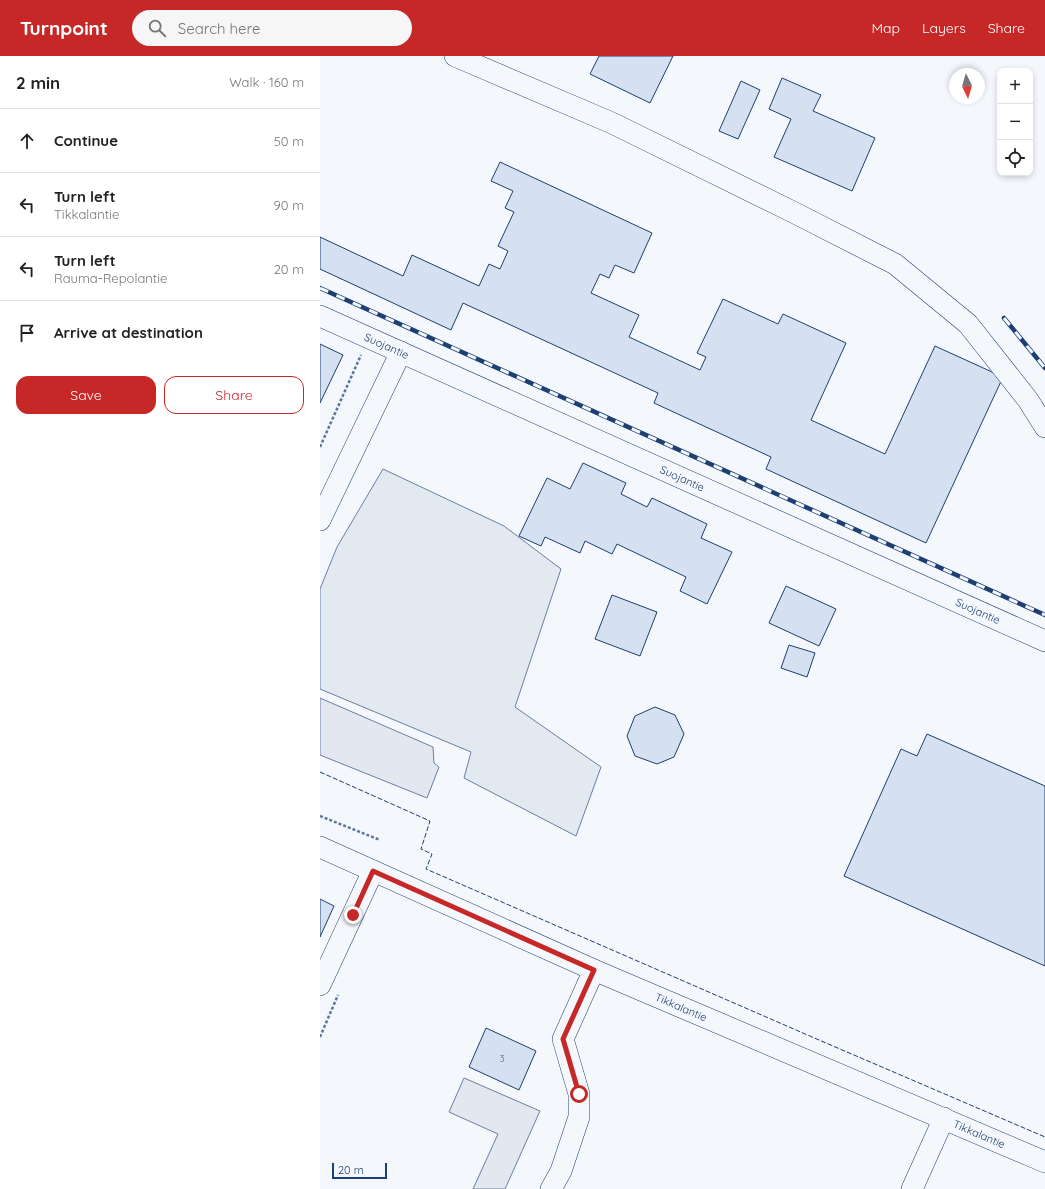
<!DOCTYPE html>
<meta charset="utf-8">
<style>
:root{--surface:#fff;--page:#f6f6f6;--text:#202124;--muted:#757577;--line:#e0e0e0;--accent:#c62828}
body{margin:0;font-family:Quicksand,sans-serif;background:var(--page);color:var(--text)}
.controls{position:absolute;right:12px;top:12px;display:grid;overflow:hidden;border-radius:8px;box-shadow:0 2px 6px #0003}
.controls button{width:36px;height:36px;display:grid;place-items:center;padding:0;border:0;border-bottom:1px solid var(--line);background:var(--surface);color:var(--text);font:20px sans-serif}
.compass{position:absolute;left:629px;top:12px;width:36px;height:36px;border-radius:50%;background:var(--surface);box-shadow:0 2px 6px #0003;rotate:175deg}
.scale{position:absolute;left:12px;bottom:10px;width:55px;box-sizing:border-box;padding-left:4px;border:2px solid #1d3f73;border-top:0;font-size:11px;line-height:14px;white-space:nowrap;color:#1d3f73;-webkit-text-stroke:3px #f4f7fb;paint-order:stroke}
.stop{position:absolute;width:12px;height:12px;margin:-9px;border:3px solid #c62828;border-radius:50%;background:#fff}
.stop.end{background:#c62828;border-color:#fff;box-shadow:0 1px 4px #0008}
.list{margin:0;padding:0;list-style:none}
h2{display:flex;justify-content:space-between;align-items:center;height:52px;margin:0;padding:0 16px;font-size:17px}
h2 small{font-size:13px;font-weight:400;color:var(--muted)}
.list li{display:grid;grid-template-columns:26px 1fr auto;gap:12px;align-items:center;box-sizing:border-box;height:64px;padding:0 16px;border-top:1px solid var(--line)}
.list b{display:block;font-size:15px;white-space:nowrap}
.list p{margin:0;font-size:13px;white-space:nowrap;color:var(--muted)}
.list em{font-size:13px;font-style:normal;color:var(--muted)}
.actions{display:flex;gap:8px;padding:12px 16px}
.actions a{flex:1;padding:9px 0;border:1px solid var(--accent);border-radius:12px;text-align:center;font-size:14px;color:var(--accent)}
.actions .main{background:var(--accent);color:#fff}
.icon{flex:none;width:22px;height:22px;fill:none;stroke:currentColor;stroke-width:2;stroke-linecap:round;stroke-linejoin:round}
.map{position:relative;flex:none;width:725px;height:1133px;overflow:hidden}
header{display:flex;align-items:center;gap:24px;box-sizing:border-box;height:56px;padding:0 20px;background:var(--accent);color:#fff}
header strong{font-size:19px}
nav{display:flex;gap:22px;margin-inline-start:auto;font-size:14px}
.search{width:280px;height:36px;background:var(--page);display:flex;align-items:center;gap:10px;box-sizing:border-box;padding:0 14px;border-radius:22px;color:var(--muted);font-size:15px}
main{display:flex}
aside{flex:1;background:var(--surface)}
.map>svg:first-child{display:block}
.green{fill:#e3e9f0;stroke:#687fa3}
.parking{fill:#e3e8f0;stroke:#687fa3}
.building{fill:#d5e0f0;stroke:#1d3f73}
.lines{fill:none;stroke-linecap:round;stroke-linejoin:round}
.minor-casing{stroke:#1d3f73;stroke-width:22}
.path{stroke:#5e769c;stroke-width:2.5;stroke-dasharray:3 2;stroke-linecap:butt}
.minor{stroke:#f4f7fb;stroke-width:21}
.rail-casing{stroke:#1d3f73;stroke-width:4.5}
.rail{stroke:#f4f7fb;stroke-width:3;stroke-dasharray:9;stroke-linecap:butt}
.fence{stroke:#1d3f73;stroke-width:1;stroke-dasharray:5 2;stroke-linecap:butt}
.route{stroke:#c62828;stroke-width:5}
.labels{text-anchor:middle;stroke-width:3;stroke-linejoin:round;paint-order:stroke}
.number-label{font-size:9px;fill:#4b6792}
.street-label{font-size:11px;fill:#1d3f73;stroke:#f4f7fb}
</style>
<header>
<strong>Turnpoint</strong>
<div class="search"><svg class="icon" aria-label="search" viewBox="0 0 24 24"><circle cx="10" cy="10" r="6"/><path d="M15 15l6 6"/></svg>Search here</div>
<nav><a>Map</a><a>Layers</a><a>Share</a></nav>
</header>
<main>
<aside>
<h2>2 min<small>Walk · 160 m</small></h2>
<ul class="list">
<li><svg class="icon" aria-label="ahead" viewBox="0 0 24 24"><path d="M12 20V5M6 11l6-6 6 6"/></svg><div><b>Continue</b></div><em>50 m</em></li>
<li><svg class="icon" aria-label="left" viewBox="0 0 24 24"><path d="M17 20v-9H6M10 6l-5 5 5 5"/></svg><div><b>Turn left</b><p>Tikkalantie</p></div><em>90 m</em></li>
<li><svg class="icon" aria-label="left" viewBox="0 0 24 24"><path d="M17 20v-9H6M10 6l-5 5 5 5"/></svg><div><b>Turn left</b><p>Rauma-Repolantie</p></div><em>20 m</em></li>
<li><svg class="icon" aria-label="arrive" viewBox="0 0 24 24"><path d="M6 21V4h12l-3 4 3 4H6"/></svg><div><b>Arrive at destination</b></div></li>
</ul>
<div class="actions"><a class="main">Save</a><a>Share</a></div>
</aside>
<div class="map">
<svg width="725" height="1133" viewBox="0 0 725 1133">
<rect width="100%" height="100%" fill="#f4f7fb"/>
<path class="green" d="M63,413L184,470L241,513L195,651L281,711L256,780L144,722L151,696L0,633V533L17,491Z"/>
<path class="parking" d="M0,642L113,691L114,707L119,711L107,742L0,699Z
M144,1022L220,1055L185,1133H153L178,1078L129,1056Z"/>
<path class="building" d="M279,0H353L330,47L270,18Z
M462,22L501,39L493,55L555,82L532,135L454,101L471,63L449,53Z
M421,25L440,34L418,83L399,75Z
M180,106L332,177L314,217L295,209L289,222L280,218L271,237L319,259L309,281L380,314L386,301L377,297L403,243L458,268L463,258L526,287L491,364L565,398L615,290L683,321L606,487L446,413L451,401L334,347L338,337L143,247L131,274L0,213V181L83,220L92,199L159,230L169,208L180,213L188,195L178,190L194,156L185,152L193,135L171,125Z
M0,288L23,299L0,347Z
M263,407L306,427L301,438L327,451L332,442L387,468L381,482L412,496L387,548L360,535L366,521L297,488L292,498L265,485L260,497L225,481L221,490L199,480L227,422L250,433Z
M466,530L516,553L499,590L449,567Z
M292,539L337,556L320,600L275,583Z
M469,589L495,597L487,621L461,612Z
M335,651L355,659L364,678L354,701L337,708L315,700L307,680L315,660Z
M607,678L725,730V910L524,820L581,693L597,700Z
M0,843L14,850L0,881Z
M166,972L216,995L199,1034L149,1011Z"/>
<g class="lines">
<defs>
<g id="minor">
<path d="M135,0L292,67L473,156L575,208L648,268L708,344L725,371"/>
<path id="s1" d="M0,260L725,585"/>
<path d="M0,464L81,296"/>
<path id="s2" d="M0,791L274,914L725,1106"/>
<path d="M0,929L53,815"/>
<path d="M231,1133L241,1115L259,1061V1038L243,983L274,914"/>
<path d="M592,1133L624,1062"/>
</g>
</defs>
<use href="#minor" class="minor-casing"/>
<path class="path" d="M0,391L41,299
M0,760L60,784
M0,981L18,939"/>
<use href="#minor" class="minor"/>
<defs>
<path id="rail" d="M0,232L725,559
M684,262L725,312"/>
</defs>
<use href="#rail" class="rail-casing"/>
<use href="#rail" class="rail"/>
<path class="fence" d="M0,716L110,765L101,793L112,798L106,813L499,984L725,1081"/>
</g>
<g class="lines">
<path class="route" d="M33,859L53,815L274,914L243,983L259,1038"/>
</g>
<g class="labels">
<g class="number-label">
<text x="182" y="1006">3</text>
</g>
<g class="street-label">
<text dy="4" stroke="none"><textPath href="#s1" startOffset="73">Suojantie</textPath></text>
<text dy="4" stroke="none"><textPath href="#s1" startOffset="397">Suojantie</textPath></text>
<text dy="4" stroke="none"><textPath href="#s1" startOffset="721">Suojantie</textPath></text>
<text dy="4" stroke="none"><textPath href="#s2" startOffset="395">Tikkalantie</textPath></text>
<text dy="4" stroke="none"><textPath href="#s2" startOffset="719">Tikkalantie</textPath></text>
</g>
</g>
</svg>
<div class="controls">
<button>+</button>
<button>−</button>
<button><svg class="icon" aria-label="locate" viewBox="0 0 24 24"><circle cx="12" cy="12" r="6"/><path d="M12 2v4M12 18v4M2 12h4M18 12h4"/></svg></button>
</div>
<svg class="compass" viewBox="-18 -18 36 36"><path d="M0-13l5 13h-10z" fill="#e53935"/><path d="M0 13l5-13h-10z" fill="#757577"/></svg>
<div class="scale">20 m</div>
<div class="stop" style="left:259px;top:1038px"></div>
<div class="stop end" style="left:33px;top:859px"></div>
</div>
</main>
